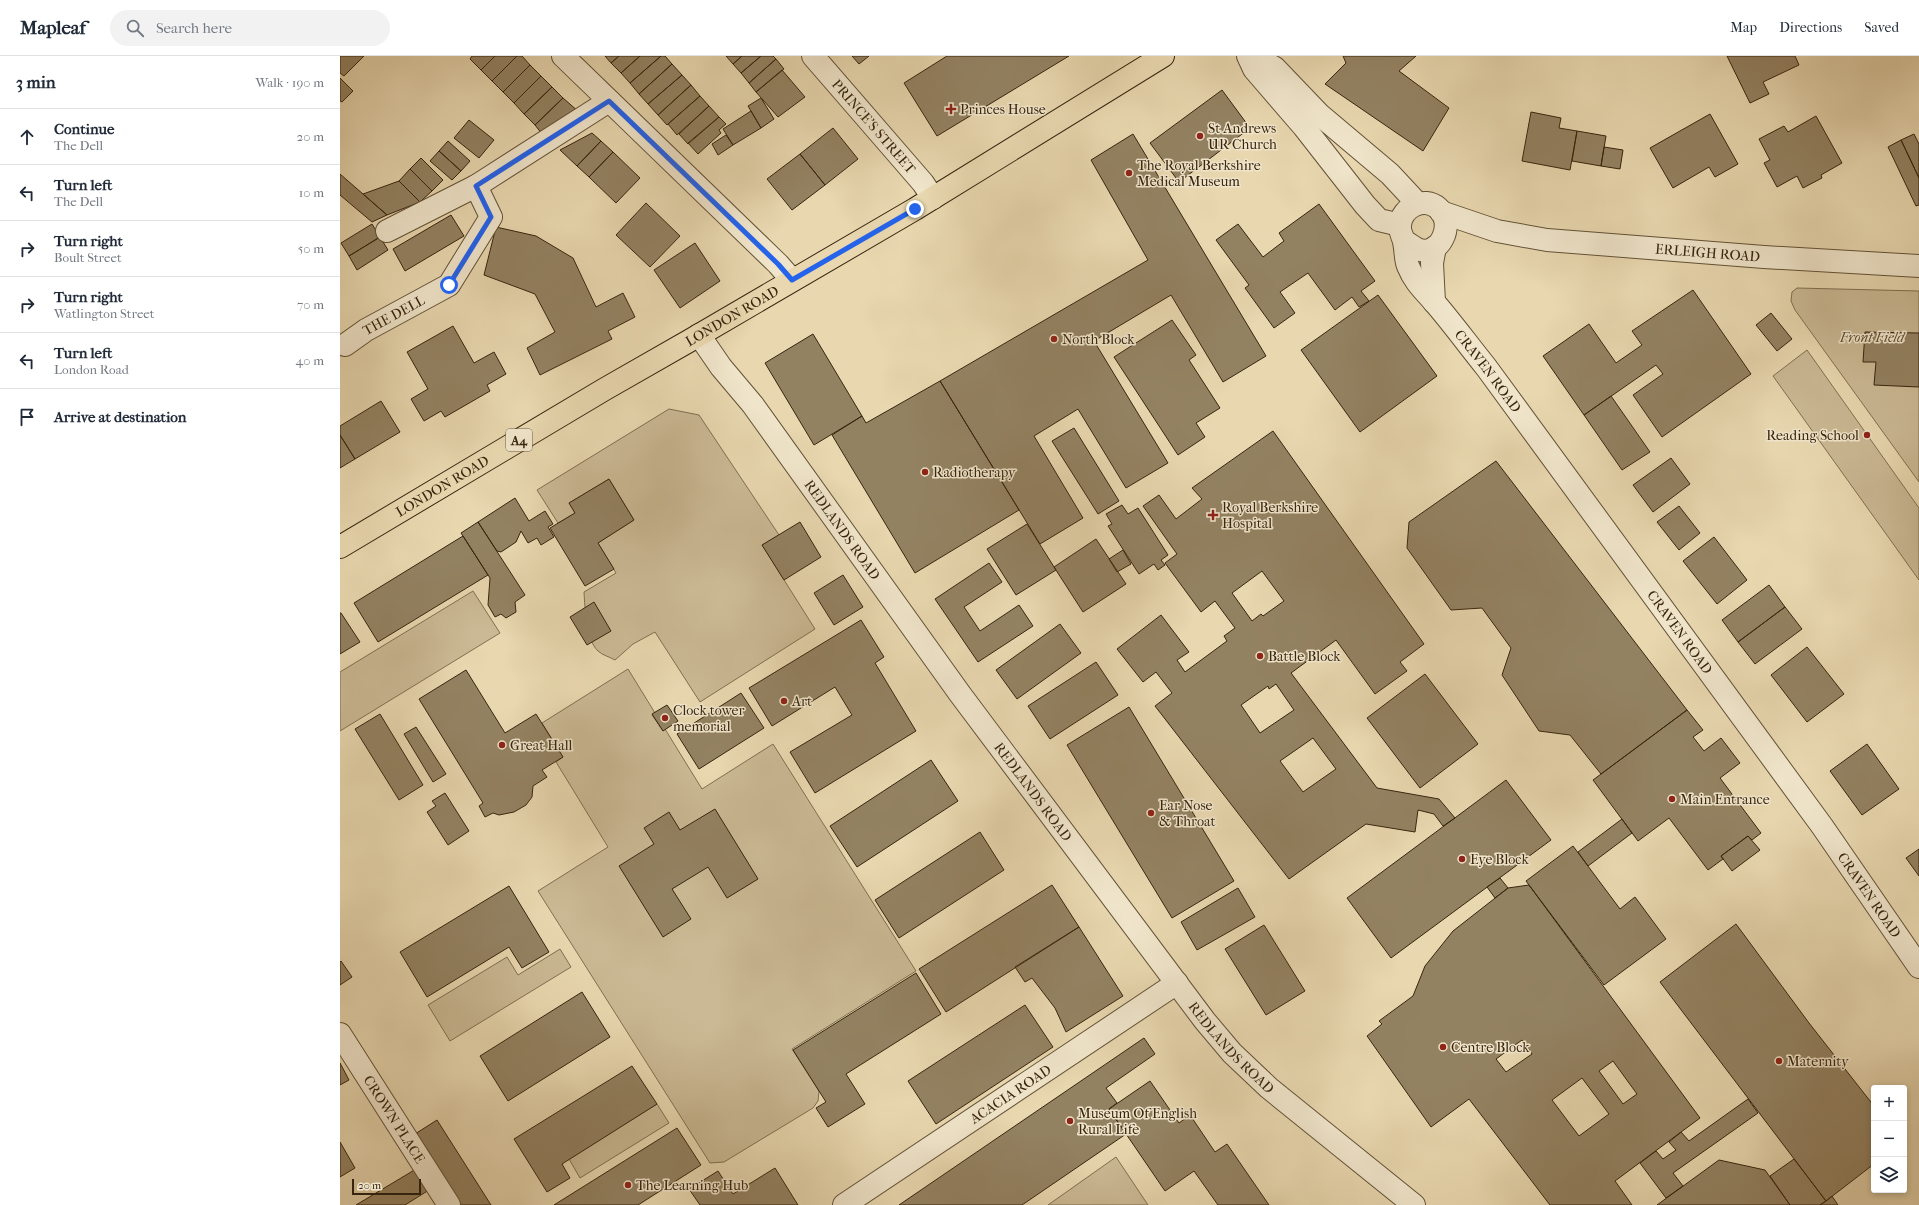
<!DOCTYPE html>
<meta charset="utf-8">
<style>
:root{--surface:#fff;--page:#f2f2f3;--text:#1f2937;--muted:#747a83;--line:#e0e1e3}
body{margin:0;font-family:"IM FELL French Canon",serif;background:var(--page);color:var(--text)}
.controls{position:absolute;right:12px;bottom:12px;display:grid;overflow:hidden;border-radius:4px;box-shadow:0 2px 6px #0003}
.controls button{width:36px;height:36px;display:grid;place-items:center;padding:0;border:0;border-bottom:1px solid var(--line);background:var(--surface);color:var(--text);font:20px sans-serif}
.scale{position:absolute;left:12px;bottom:10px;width:69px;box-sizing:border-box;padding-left:4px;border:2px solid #37250e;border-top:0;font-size:11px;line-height:14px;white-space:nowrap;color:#37250e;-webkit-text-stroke:3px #f0e5cb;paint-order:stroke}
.stop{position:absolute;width:12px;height:12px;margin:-9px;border:3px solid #2563eb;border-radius:50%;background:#fff}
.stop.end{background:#2563eb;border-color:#fff;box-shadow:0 1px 4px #0008}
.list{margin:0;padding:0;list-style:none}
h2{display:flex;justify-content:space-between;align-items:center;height:52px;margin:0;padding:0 16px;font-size:17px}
h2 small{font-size:13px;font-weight:400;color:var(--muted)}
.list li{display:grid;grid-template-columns:26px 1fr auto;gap:12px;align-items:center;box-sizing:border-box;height:56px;padding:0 16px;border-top:1px solid var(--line)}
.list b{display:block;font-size:15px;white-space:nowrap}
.list p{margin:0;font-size:13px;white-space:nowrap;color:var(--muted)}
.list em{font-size:13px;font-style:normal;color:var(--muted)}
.icon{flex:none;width:22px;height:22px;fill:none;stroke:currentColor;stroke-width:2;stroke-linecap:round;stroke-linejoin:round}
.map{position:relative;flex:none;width:1579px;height:1149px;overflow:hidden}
header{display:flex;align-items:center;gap:24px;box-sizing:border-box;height:56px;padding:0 20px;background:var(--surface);border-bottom:1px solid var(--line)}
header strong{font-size:19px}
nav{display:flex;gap:22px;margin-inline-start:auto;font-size:14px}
.search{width:280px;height:36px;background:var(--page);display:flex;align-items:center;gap:10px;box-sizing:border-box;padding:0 14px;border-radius:22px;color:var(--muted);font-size:15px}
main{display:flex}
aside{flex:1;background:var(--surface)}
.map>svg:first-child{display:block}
.green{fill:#cab994;stroke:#806f51}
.building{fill:#938262;stroke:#37250e;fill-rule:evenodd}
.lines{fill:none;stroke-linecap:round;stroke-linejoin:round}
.minor-casing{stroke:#635236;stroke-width:24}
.tertiary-casing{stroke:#635236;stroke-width:24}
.primary-casing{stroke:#37250e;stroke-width:24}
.minor{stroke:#f0e5cb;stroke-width:22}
.tertiary{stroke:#f0e5cb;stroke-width:22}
.primary{stroke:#e8d7af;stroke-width:22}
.route{stroke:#2563eb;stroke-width:5}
.poi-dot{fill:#8f2418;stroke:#f0e5cb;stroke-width:1.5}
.labels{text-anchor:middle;stroke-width:3;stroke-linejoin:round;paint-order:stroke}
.shield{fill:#f0e5cb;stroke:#6e5f47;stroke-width:1}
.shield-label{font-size:13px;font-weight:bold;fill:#37250e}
.poi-label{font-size:14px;fill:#37250e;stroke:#f0e5cb;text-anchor:start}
.street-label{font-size:14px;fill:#37250e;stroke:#f0e5cb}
.park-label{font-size:14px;font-style:italic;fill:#5c4a30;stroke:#f0e5cb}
</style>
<header>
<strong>Mapleaf</strong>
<div class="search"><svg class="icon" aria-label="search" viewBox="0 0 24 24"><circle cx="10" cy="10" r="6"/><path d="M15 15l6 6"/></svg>Search here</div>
<nav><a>Map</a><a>Directions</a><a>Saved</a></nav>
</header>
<main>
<aside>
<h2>3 min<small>Walk · 190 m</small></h2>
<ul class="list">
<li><svg class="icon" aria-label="ahead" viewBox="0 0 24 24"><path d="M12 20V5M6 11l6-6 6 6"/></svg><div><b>Continue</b><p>The Dell</p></div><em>20 m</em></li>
<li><svg class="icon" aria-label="left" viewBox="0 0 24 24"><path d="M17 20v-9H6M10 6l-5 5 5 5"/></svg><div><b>Turn left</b><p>The Dell</p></div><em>10 m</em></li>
<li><svg class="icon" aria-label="right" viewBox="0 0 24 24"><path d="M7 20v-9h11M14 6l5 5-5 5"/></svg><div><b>Turn right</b><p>Boult Street</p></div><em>50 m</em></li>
<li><svg class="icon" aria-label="right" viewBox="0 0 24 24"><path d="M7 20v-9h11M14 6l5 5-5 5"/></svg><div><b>Turn right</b><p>Watlington Street</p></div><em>70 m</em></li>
<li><svg class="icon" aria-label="left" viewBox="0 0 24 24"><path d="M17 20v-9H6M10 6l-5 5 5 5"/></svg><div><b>Turn left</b><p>London Road</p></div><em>40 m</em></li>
<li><svg class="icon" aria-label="arrive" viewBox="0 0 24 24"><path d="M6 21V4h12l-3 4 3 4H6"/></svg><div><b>Arrive at destination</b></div></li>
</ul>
</aside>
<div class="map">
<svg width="1579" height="1149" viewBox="0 0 1579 1149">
<rect width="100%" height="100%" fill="#e8d7af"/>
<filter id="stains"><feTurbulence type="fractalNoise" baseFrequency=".005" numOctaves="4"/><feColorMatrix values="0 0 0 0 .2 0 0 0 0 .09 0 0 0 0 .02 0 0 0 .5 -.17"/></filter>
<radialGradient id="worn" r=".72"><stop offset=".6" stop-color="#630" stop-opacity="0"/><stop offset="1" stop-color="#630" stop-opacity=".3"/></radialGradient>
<path class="green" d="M1457,232L1579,235V426L1455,254L1451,245L1452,236Z
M1467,294L1579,452V524L1433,320Z
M329,353L359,359L439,479L422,489L475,573L360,646L315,576L293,588L275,604C270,601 262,599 258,595C246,584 245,552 244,536L276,517L258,487L294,464L269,423L229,447L235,457L218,467L197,434Z
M133,535L160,577L0,675V616Z
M288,613L315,657L312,659L323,675L325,673L362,733L433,688L576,915L452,993L479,1035L478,1045L473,1052L384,1106L370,1107L198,835L268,791L216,706L223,701L202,667Z
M220,893L231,911L110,985L88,949L167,901L178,919Z
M317,1048L329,1067L240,1122L229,1103Z
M776,1101L808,1149H708Z"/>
<path class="building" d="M0,0H24L4,20L0,17Z
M132,0H155L141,14L130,3Z
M155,0H177L152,25L141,14Z
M177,0H182L190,9L163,36L152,25Z
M265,0H279L271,7Z
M279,0H300L281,17L271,7Z
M300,0H321L290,27L281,17Z
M321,0H325L332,8L299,38L290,27Z
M386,0H402L393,8Z
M402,0H421L401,17L393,8Z
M421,0H433L436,3L409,27L401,17Z
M512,0H529L519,8Z
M607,0H729L597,80L564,27Z
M1003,0H1076L1059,15L1109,52L1083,95L985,28L1006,7Z
M1387,0H1455L1459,9L1423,26L1429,38L1410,47Z
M436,3L444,13L416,36L409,27Z
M332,8L342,19L308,48L299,38Z
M190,9L201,20L174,47L163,36Z
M442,14L465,41L438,61L416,36Z
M342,19L351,29L318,59L308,48Z
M201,20L212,31L184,58L174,47Z
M0,22L13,35L2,46L0,45Z
M351,29L360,40L327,69L318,59Z
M212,31L223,42L195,69L184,58Z
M882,34L910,72L839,126L810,87Z
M360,40L369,50L337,79L328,68Z
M223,42L239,56L202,78L195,69Z
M421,42L434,63L421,72L408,50Z
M369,50L379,61L348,88L339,78Z
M411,55L421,72L393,89L383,73Z
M1191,56L1221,62L1219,72L1237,75L1230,114L1182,105Z
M1370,58L1398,108L1375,121L1369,111L1333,132L1310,92Z
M1476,60L1502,107L1481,119L1482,122L1463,132L1457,120L1437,131L1424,107L1430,104L1419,83L1444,70L1448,76Z
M379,61L386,68L379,74L381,77L358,98L348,87Z
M129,64L154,84L139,102L114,82Z
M493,72L518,103L485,129L460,98Z
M1237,75L1266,80L1261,110L1232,105Z
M252,77L261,85L237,110L220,94Z
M793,78L926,300L883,326L831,239L754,285L828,407L786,432L738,353L694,380L743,462L700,488L600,325L808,204L751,104Z
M1574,78L1579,88V122L1561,84Z
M386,79L393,89L378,99L372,88Z
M1561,84L1579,122V149L1576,150L1548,91Z
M108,85L130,105L121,115L99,95Z
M261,85L273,96L249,121L237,110Z
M1264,91L1283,94L1280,113L1261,110Z
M99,95L121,115L112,124L90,105Z
M273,96L300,122L276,147L249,121Z
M460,98L485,129L452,154L427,123Z
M81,102L103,124L92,135L70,113Z
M70,113L92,135L80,146L59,125Z
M0,118L23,138L47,159L32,166L0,139Z
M59,125L80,146L47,159L23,138Z
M306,147L340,180L310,211L276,179Z
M979,148L1035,225L1021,235L1029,245L1019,251L1012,241L995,254L968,217L940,236L955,257L934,272L905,232L909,229L876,184L898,168L923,201L944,185L939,177Z
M111,159L124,180L65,215L53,193Z
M32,168L40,181L9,200L1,187Z
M156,171L196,180L233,202L256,251L283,237L295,261L268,275L272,283L200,319L187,292L215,276L195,238L144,219Z
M40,181L48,194L17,214L9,200Z
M355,187L380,225L340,252L314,214Z
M1353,234L1411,318L1322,381L1293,339L1323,318L1316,309L1244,359L1203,300L1249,268L1276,307L1302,289L1292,275Z
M1038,239L1097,320L1020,376L961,294Z
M1431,257L1452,283L1437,295L1416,269Z
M832,264L856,299L849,304L880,352L856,367L865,381L838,399L774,301Z
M113,270L134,307L154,296L166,318L147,329L150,335L105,361L101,355L84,365L71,343L88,333L67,296Z
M1525,276L1579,277V331L1534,329L1536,306H1523Z
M473,278L522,360L474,389L425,307Z
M600,325L679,454L575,517L492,379L522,360L526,367Z
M1271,340L1310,396L1282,414L1244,359Z
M41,345L60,376L15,403L0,379V370Z
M734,372L779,445L758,458L712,385Z
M933,375L1084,588L1060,606L1067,615L1035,638L996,584L951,617L1037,732L1099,743L1115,762L1103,770L1094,758L1078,754L1075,776L1026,768L949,823L815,650L832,637L816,616L803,626L777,593L821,559L849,596L837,604L845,616L887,585L884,580L895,572L875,545L861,556L825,507L837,498L803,450L819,439L836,463L862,443L852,432ZM922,515L944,545L923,560L921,558L912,565L892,537ZM936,628L954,654L920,677L901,649L928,630L929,633ZM973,682L996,713L963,736L940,705Z
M0,379L15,403L0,412Z
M1331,402L1350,428L1313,456L1293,429Z
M1156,405L1347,654L1261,718L1230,679L1199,675L1162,619L1171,592L1142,552L1111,554L1067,492L1069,466Z
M269,423L294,464L258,487L274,513L245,530L210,472L235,457L229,447Z
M175,442L189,465L205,455L213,468L208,471L214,481L201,489L197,482L188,487L181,475L176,486L161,496L157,495L138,466Z
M782,449L788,458L798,452L828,499L821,504L825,509L818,514L814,508L799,518L768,470L772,468L766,458Z
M1339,450L1360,477L1339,494L1317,466Z
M138,466L185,539L175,546L176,556L166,562L161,558L155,561L148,549L150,522L121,477Z
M460,466L481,501L444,524L422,489Z
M687,468L716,514L676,539L647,493Z
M123,480L148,519L38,586L14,547Z
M1374,481L1407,524L1377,548L1343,505Z
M756,483L786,528L743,556L714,511Z
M783,494L791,508L777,516L769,503Z
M649,507L662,526L624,551L640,575L679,549L693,570L638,606L595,543Z
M503,519L523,551L494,569L474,537Z
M1429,529L1445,551L1398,586L1382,564Z
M254,546L271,575L247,589L230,561Z
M1445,551L1462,573L1415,608L1398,586Z
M0,557H1L20,586L0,598Z
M521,564L544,601L535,607L576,675L475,737L450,696L512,659L495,631L432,670L409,632Z
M720,568L741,597L677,643L656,614Z
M1467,591L1504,638L1467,666L1431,619Z
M756,606L778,639L710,683L688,650Z
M126,614L165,677L196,658L223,701L202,714L207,721L193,730L192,741L186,749L174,756L159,759L153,757L145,761L139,750L143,747L79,643Z
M1085,618L1138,688L1080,732L1027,662Z
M401,637L424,672L359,713L337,678Z
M327,649L338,665L323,675L312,658Z
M789,651L894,825L832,862L727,689Z
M1347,654L1363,674L1353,681L1364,695L1381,682L1400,707L1380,722L1421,777L1412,784L1408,780L1381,800L1383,803L1368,814L1329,762L1298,785L1253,724Z
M40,658L83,729L59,744L15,673Z
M76,671L106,718L93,726L64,678Z
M1527,688L1559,733L1522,759L1490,715Z
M591,704L618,745L517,811L490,770Z
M1166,724L1211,784L1051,902L1007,842Z
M105,737L129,775L108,789L87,756L96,750L92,745Z
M375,753L418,823L387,842L368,811L332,833L351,863L323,881L279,810L314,788L304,772L329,756L340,774Z
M1282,763L1292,777L1248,810L1238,796Z
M640,776L664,814L559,882L535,844Z
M1408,780L1420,794L1392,815L1381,800Z
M1233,790L1280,853L1295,841L1326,883L1264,929L1186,825Z
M1579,793V820L1566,802Z
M1160,822L1168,832L1155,842L1147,831Z
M712,829L739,871L606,956L579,913Z
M1189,829L1360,1062L1275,1125L1292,1149H1210L1129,1043L1091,1071L1027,980L1042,968L1039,965L1073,940L1085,910L1113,875L1168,832ZM1182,984L1192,998L1166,1016L1156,1003ZM1273,1005L1297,1038L1283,1048L1259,1015ZM1242,1022L1269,1058L1239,1080L1212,1044Z
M169,830L209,896L182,912L169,891L87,941L60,896Z
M898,832L915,861L857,894L841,866Z
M1396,868L1469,967L1534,1050V1108L1486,1145L1320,926Z
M924,869L965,935L926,959L885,893Z
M739,871L783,940L726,976L715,952L692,922L685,926L675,911Z
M1,905L12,921L0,929V906Z
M576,917L601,958L506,1018L525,1048L488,1071L476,1052L486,1046L453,994Z
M242,936L270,981L168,1045L140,1000Z
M685,949L713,991L596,1068L568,1025Z
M804,982L815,998L766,1032L777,1047L769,1053L786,1078L682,1149H559Z
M0,1007L9,1024L0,1029Z
M292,1010L317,1048L222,1108L230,1122L207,1136L174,1083Z
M810,1025L839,1067L850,1059L875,1096L887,1088L929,1149H878L854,1115L825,1135L769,1053Z
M1408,1043L1418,1057L1333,1117L1343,1130L1326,1142L1300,1107L1316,1095L1323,1103L1336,1094L1329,1086L1341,1076L1349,1085Z
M97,1064L151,1149H120L75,1078Z
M337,1072L361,1109L298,1149H214Z
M0,1086L15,1112L0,1121Z
M1454,1103L1486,1145L1480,1149H1450L1430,1120Z
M1379,1104L1425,1114L1450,1149H1317Z
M435,1112L458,1149H360L349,1133L378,1115L393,1138Z
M76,1113L89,1134L65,1149H16Z
M1492,1140L1498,1149H1480L1486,1145Z"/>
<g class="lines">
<defs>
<g id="minor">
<path d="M223,0L438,208L452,224"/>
<path id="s1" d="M473,0L583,127L593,142"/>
<path d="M47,175L136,130L269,45"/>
<path id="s2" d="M5,289L26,274L109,229L151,161L136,130"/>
<path id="s3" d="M0,978L109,1149"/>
<path id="s4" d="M504,1149L837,927"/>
</g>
<g id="tertiary">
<path d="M908,0L914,13L964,71L1025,149L1039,164L1060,169"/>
<path d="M914,0L935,12L980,59L1050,118L1077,147"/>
<path id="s5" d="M1101,156L1157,175L1207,184L1424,201L1579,210"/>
<path id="s6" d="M1064,185C1068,187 1073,191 1077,193C1100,203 1116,167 1098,152C1084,140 1062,151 1060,169C1059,176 1063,180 1064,186C1066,194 1065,203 1068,210C1075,227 1084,234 1095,247C1113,268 1129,290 1146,311L1482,770L1579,911"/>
<path d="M1094,246L1092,207L1095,191"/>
<path id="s7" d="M359,279L381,311L413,349L620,638L865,965L892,997L929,1032L1074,1149"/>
</g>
<g id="primary">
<path id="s8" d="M0,491L265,333L349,285L575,153L823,0"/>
</g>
</defs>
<use href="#minor" class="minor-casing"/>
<use href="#tertiary" class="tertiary-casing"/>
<use href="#primary" class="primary-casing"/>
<use href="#minor" class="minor"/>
<use href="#tertiary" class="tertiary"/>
<use href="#primary" class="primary"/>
</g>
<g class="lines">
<path class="route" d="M109,229L151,161L136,130L269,45L438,208L452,224L575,153"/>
</g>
<g class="poi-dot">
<path d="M609 47h4v4h4v4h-4v4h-4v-4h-4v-4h4z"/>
<circle cx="860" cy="80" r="4"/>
<circle cx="789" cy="117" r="4"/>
<circle cx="714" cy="283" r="4"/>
<circle cx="1527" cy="379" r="4"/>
<circle cx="585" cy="416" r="4"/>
<path d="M871 453h4v4h4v4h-4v4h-4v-4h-4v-4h4z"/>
<circle cx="920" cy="600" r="4"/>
<circle cx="444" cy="645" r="4"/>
<circle cx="325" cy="662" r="4"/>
<circle cx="162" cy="689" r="4"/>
<circle cx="1332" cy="743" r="4"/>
<circle cx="811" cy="757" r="4"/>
<circle cx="1122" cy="803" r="4"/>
<circle cx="1103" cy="991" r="4"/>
<circle cx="1439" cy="1005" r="4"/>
<circle cx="730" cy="1065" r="4"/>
<circle cx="288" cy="1129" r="4"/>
</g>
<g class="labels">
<rect class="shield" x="166" y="373" width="26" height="22" rx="3"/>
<g class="shield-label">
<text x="179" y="389">A4</text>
</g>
<g class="poi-label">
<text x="620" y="58">Princes House</text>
<text x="868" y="77">St Andrews<tspan x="868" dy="16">UR Church</tspan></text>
<text x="797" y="114">The Royal Berkshire<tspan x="797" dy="16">Medical Museum</tspan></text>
<text x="722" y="288">North Block</text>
<text x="1519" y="384" text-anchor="end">Reading School</text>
<text x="593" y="421">Radiotherapy</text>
<text x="882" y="456">Royal Berkshire<tspan x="882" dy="16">Hospital</tspan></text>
<text x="928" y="605">Battle Block</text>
<text x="452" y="650">Art</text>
<text x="333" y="659">Clock tower<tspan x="333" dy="16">memorial</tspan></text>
<text x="170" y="694">Great Hall</text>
<text x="1340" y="748">Main Entrance</text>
<text x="819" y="754">Ear Nose<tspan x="819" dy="16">&amp; Throat</tspan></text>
<text x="1130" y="808">Eye Block</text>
<text x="1111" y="996">Centre Block</text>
<text x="1447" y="1010">Maternity</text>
<text x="738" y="1062">Museum Of English<tspan x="738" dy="16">Rural Life</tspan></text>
<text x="296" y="1134">The Learning Hub</text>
</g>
<g class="street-label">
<text dy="5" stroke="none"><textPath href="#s1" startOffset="93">PRINCE'S STREET</textPath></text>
<text dy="5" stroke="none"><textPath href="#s5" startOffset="271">ERLEIGH ROAD</textPath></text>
<text dy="5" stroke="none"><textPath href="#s2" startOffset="57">THE DELL</textPath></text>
<text dy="5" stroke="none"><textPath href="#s8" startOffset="455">LONDON ROAD</textPath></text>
<text dy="5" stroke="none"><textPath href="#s6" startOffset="304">CRAVEN ROAD</textPath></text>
<text dy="5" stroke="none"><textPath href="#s8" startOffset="119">LONDON ROAD</textPath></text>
<text dy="5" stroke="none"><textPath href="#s7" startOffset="242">REDLANDS ROAD</textPath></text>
<text dy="5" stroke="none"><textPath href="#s6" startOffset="628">CRAVEN ROAD</textPath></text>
<text dy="5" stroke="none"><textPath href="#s7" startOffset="566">REDLANDS ROAD</textPath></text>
<text dy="5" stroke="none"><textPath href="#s6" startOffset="952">CRAVEN ROAD</textPath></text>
<text dy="5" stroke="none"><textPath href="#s7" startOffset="890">REDLANDS ROAD</textPath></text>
<text dy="5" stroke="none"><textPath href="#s4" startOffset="200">ACACIA ROAD</textPath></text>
<text dy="5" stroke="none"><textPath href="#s3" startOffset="101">CROWN PLACE</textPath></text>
</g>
<g class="park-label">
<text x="1532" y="286">Front Field</text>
</g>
</g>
<rect width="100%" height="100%" filter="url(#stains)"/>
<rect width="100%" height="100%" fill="url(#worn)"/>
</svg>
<div class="controls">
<button>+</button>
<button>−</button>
<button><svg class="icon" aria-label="layers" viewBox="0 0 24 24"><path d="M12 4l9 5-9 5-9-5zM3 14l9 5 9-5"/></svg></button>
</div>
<div class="scale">20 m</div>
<div class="stop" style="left:109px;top:229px"></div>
<div class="stop end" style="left:575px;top:153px"></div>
</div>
</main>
